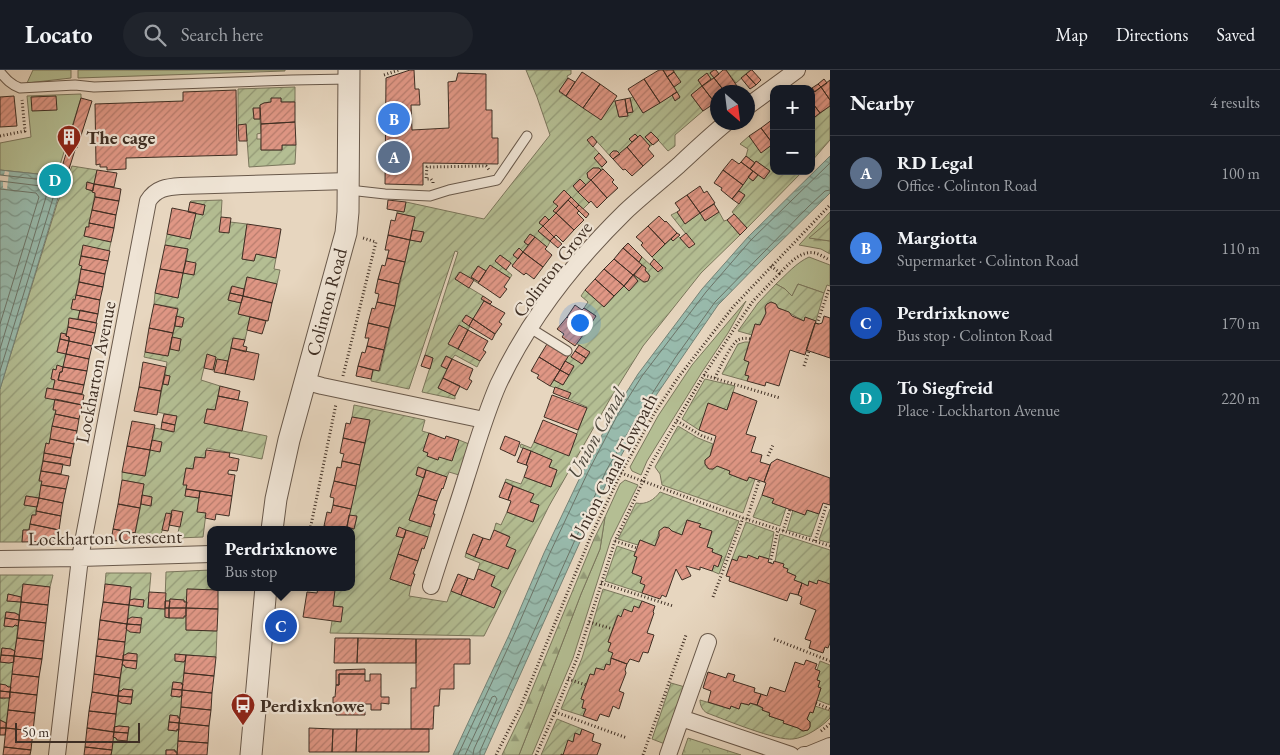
<!DOCTYPE html>
<meta charset="utf-8">
<style>
:root{--surface:#171b24;--page:#20242c;--text:#f1f3f6;--muted:#9ea1a6;--line:#363941;--accent:#c59692}
body{margin:0;font-family:"EB Garamond",serif;background:var(--page);color:var(--text)}
.controls{position:absolute;right:15px;top:15px;display:grid;overflow:hidden;border-radius:10px;box-shadow:0 2px 8px #0003}
.controls button{width:45px;height:45px;display:grid;place-items:center;padding:0;border:0;border-bottom:1px solid var(--line);background:var(--surface);color:var(--text);font:25px sans-serif}
.compass{position:absolute;left:710px;top:15px;width:45px;height:45px;border-radius:50%;background:var(--surface);box-shadow:0 2px 8px #0003;rotate:152deg}
.scale{position:absolute;left:15px;bottom:12px;width:125px;box-sizing:border-box;padding-left:5px;border:2px solid #3f2f24;border-top:0;font-size:14px;line-height:18px;white-space:nowrap;color:#3f2f24;-webkit-text-stroke:4px #efe4d5;paint-order:stroke}
.you{position:absolute;left:579px;top:252px;width:18px;height:18px;margin:-12px;border:4px solid #fff;border-radius:50%;background:#1a73e8;box-shadow:0 0 0 8px #1a73e833}
.badge{display:grid;place-items:center;width:32px;height:32px;border-radius:50%;background:var(--accent);color:#fff;font-size:16px;font-weight:700}
.pin{position:absolute;translate:-50% -50%;border:2px solid #fff;box-shadow:0 1px 5px #0006}
.popup{position:absolute;left:207px;top:456px;width:148px;height:65px;box-sizing:border-box;display:grid;place-content:center;border-radius:10px;background:var(--surface);filter:drop-shadow(0 1px 4px #0005);font-size:16px;white-space:nowrap;color:var(--muted)}
.popup b{font-size:19px;color:var(--text)}
.popup::after{content:'';position:absolute;left:50%;top:100%;margin-left:-10px;border:10px solid transparent;border-top-color:var(--surface)}
.list{margin:0;padding:0;list-style:none}
h2{display:flex;justify-content:space-between;align-items:center;height:65px;margin:0;padding:0 20px;font-size:21px}
h2 small{font-size:16px;font-weight:400;color:var(--muted)}
.list li{display:grid;grid-template-columns:32px 1fr auto;gap:15px;align-items:center;box-sizing:border-box;height:75px;padding:0 20px;border-top:1px solid var(--line)}
.list b{display:block;font-size:19px;white-space:nowrap}
.list p{margin:0;font-size:16px;white-space:nowrap;color:var(--muted)}
.list em{font-size:16px;font-style:normal;color:var(--muted)}
.icon{flex:none;width:28px;height:28px;fill:none;stroke:currentColor;stroke-width:2;stroke-linecap:round;stroke-linejoin:round}
.map{position:relative;flex:none;width:830px;height:685px;overflow:hidden}
header{display:flex;align-items:center;gap:30px;box-sizing:border-box;height:70px;padding:0 25px;background:var(--surface);border-bottom:1px solid var(--line)}
header strong{font-size:24px}
nav{display:flex;gap:28px;margin-inline-start:auto;font-size:18px}
.search{width:350px;height:45px;background:var(--page);display:flex;align-items:center;gap:12px;box-sizing:border-box;padding:0 18px;border-radius:28px;color:var(--muted);font-size:19px}
main{display:flex}
aside{flex:1;background:var(--surface)}
.map>svg:first-child{display:block}
.grass{fill:#b4be93;stroke:#7a765c}
.forest{fill:url(#forest-firs);stroke:#7a765c}
.park{fill:url(#park-crowns);stroke:#7a765c}
.garden{fill:url(#garden-furrows);stroke:#7a765c}
.water{fill:url(#water-waves);stroke:#748276}
.pier{fill:#e7d6bf}
.lines{fill:none;stroke-linecap:round;stroke-linejoin:round}
.shore{stroke:#6c7468;stroke-width:1}
.building{fill:url(#building-hatch);stroke:#3f2f24}
.service-casing{stroke:#69594b;stroke-width:11}
.minor-casing{stroke:#69594b;stroke-width:18}
.tertiary-casing{stroke:#69594b;stroke-width:23}
.path{stroke:#3f2f24;stroke-width:3;stroke-dasharray:1 2.5;stroke-linecap:butt}
.service{stroke:#efe4d5;stroke-width:9}
.minor{stroke:#efe4d5;stroke-width:16}
.tertiary{stroke:#efe4d5;stroke-width:21}
.labels{text-anchor:middle;stroke-width:4.5;stroke-linejoin:round;paint-order:stroke}
.poi-label{font-size:19px;font-weight:bold;fill:#3f2f24;stroke:#efe4d5;text-anchor:start}
.street-label{font-size:19px;fill:#3f2f24;stroke:#efe4d5}
.water-label{font-size:20px;font-style:italic;fill:#514b3f;stroke:#efe4d5}
</style>
<header>
<strong>Locato</strong>
<div class="search"><svg class="icon" aria-label="search" viewBox="0 0 24 24"><circle cx="10" cy="10" r="6"/><path d="M15 15l6 6"/></svg>Search here</div>
<nav><a>Map</a><a>Directions</a><a>Saved</a></nav>
</header>
<main>
<div class="map">
<svg width="830" height="685" viewBox="0 0 830 685">
<defs>
<pattern id="forest-firs" width="22" height="20" patternUnits="userSpaceOnUse" patternTransform="scale(1.25)"><rect width="22" height="20" fill="#b4be93"/><path d="M5 1l3.5 6h-7zM16 11l3.5 6h-7z" fill="#949b78"/></pattern>
<pattern id="park-crowns" width="20" height="18" patternUnits="userSpaceOnUse" patternTransform="scale(1.25)"><rect width="20" height="18" fill="#b4be93"/><path d="M2 6a3 3 0 1 1 6 0M12 15a3 3 0 1 1 6 0" fill="none" stroke="#949b78"/></pattern>
<pattern id="garden-furrows" width="10" height="10" patternUnits="userSpaceOnUse" patternTransform="scale(1.25)"><rect width="10" height="10" fill="#b4be93"/><path d="M-1 1l2-2M0 10L10 0M9 11l2-2" fill="none" stroke="#949b78"/></pattern>
<pattern id="water-waves" width="16" height="10" patternUnits="userSpaceOnUse" patternTransform="scale(1.25)"><rect width="16" height="10" fill="#98baac"/><path d="M0 5q4-4 8 0t8 0" fill="none" stroke="#7d988c"/></pattern>
<pattern id="building-hatch" width="6" height="6" patternUnits="userSpaceOnUse" patternTransform="scale(1.25)"><rect width="6" height="6" fill="#e09785"/><path d="M-1 1l2-2M0 6l6-6M5 7l2-2" fill="none" stroke="#b77c6d"/></pattern>
</defs>
<rect width="100%" height="100%" fill="#e7d6bf"/>
<filter id="stains"><feTurbulence type="fractalNoise" baseFrequency=".004" numOctaves="4"/><feColorMatrix values="0 0 0 0 .2 0 0 0 0 .09 0 0 0 0 .02 0 0 0 .5 -.17"/></filter>
<radialGradient id="worn" r=".72"><stop offset=".6" stop-color="#630" stop-opacity="0"/><stop offset="1" stop-color="#630" stop-opacity=".3"/></radialGradient>
<path class="grass" d="M33,0H71V8L27,13Z
M78,0H285V1L78,8Z
M81,24V28L59,98L69,101L58,128L55,116L47,105L0,100V73L31,67L27,26Z
M809,187L830,195V216L827,215L824,223L798,214L792,226L785,219L776,214C787,204 796,193 809,187Z
M746,231L728,263L702,302L647,391L641,405L632,401L630,397L658,346L692,295Z
M625,410L638,415L611,469L573,588L532,685H519L532,652L581,524L600,479L605,447L620,414Z"/>
<path class="forest" d="M830,142V150L810,168L830,171V184L821,179L799,175Z
M605,447L600,479L581,524L532,652L519,685H502L524,639L594,469Z"/>
<path class="park" d="M688,668L741,685H682Z"/>
<path class="garden" d="M526,0H571V4L567,6L568,8L559,22L601,49L613,31H615L619,47L628,46L627,43L633,42L630,28L633,27L643,43L672,25L675,30L680,28L674,17L680,12L673,0H714L710,3L714,8L711,9L706,4L698,10L702,16L691,25L703,41L675,65V76L668,81L651,62L645,67L652,75L650,76L640,65L638,67L635,64L630,69L632,72L620,84L617,81H613L610,84V86L592,66L587,70L599,83L594,88L603,99L601,100L599,98H593L587,103L588,108L591,110L586,115L580,109L573,116L589,133L583,139L564,120L553,132L558,136L553,141L556,143L549,150L545,146L539,152L543,156L539,162L550,172L547,177L530,164L524,172L528,175L523,182L519,178L513,185L518,189L513,195L500,185L495,191L512,205L510,208L490,196L486,201L478,196L471,207L478,213L459,202L455,209L483,226L484,231L473,249L462,251L470,256L468,260L459,255L449,273L480,291L477,297L455,285L452,289L446,286L441,296L447,299L438,318L455,326V329L422,322L433,288L425,285L458,182L455,181L409,319L371,311L373,300L380,301L410,170L421,172L424,163L412,160L415,147L397,143V141L404,142L406,132L484,149L550,65L537,27Z
M726,0H751L736,13Z
M295,17V32H281V28L271,32L264,33L260,35V38L253,39L254,49H260L261,63L257,64V69H261V80H282V75H296L295,94L249,97L246,55H238V19Z
M830,36V70L811,92V62L813,60L811,58V50Z
M749,66L761,82L774,73V101H803L747,158L732,142L745,126L739,121L748,107L753,111L758,105L764,109L770,101L756,91L755,93L746,86L748,79L740,74Z
M72,96L97,100L94,114L87,112L86,119L93,121L95,123L89,157H86L84,166L111,172L109,181L83,176L79,195L82,196L81,199L75,230L73,229L71,238L80,240L78,249L70,248L66,264L61,263L57,282L66,284L63,297L57,296L56,300L53,299L51,309L55,310L53,319L47,318L45,327L55,329L53,339L56,340L49,374L46,373L39,410L42,411L39,428L26,426L24,435L37,437L36,445H32L29,460H23L22,472H0V319L57,134Z
M222,130L221,147L230,152L247,154L242,189L254,191L256,184L276,188L274,199L280,200L277,214L247,207L244,219L231,217L228,230L241,233L239,244L250,247L245,270L233,268L228,291L215,300H213L216,287L207,285L201,310L220,316L215,340L207,339L204,353L267,366L262,389L207,378L205,388L195,387L193,399L186,398L183,414L187,415L185,426L199,428L197,441L206,443L203,467L177,468L182,443L172,444H166L160,469L134,470L141,434L151,436L152,427L142,425L144,414L122,410V402L145,406L155,358L173,362L176,346L157,342L163,314L168,315L170,306L165,305L167,292L144,287L145,282L168,286L170,279L179,280L181,269L172,267L175,256L182,257L184,248L176,246L178,238L154,234L155,223L178,228L183,203L194,205L196,194L186,191L188,179L165,175L167,164L190,169L196,143L203,145L205,135L190,132L191,131Z
M677,142L685,154L700,143L705,151L719,142L724,151L727,150L740,165L701,203L643,276L610,329L549,436L484,566L330,563L332,551L342,537L333,536L335,517H351V460H346L347,457L354,459L357,447L349,445L370,351L352,347L354,335L425,350L422,361L429,363L423,381L428,383L427,386L438,390L439,387L459,370L469,374L459,405L449,402L447,407L418,397L416,405L424,408L409,450L431,457L428,467L399,458L396,466L404,468L390,509L411,516L409,526L447,532L451,521L494,538L501,521L491,516L495,506L478,499L480,493L465,487L466,483L508,499L515,480L506,476L509,466L494,460L496,453L501,455L507,442L533,452L539,435L530,432L533,424L505,412L506,409L521,414L524,407L551,417L557,400L549,397L552,390L520,377L521,374L531,378L534,372L569,385L587,337L568,329L570,323L550,316L554,310L563,315L574,297L565,291L569,285L582,294L590,283L576,273L596,246L584,238L588,232L581,226L585,220L604,237L624,216L629,221L638,211L633,205H634L643,212H646L649,209V204L645,200L646,198L639,192L642,187L658,202L662,198L652,187L671,169L673,171L678,166L689,178L694,174L671,145Z
M830,150V171L809,168Z
M776,214L785,219L792,226L798,214L824,223L816,251L805,248L804,251C794,246 788,241 778,238L776,234L771,232L766,235L765,239L766,243L760,255L755,254L752,265L738,261L758,233Z
M745,272H749L744,290L749,292L745,305L749,306L747,311L722,304L738,274Z
M705,309L735,316L727,340L709,334L699,360L682,349Z
M678,356L698,368L713,374L710,386L705,390V394L707,398L713,399L717,396L730,401L729,404L747,411L749,407L755,409L743,443L662,415L660,404L655,397Z
M660,422L739,451L719,504L712,501L714,495L718,496L722,486L712,482L713,479L707,477L712,462L699,457L700,454L687,450L682,465L672,461L666,457C657,459 658,468 655,476L640,470L638,475L618,469L636,433C646,435 654,430 660,422Z
M762,425L774,429L772,433L786,438L780,456L753,447Z
M830,439V473L819,470Z
M793,440L805,445L807,440L819,444L811,467L787,460Z
M746,452L774,462L769,489L759,486L758,489L748,486L747,488L737,491L732,489Z
M780,464L830,480V514H817L809,511L808,516L794,510L796,506L787,502L775,492Z
M617,476L635,482L634,486L637,487L632,503L642,507L645,515L642,523L605,511Z
M211,500V517H219L218,520L187,519V532H184V530L170,529V531H165L166,502Z
M106,503H151L148,538L165,539V547L183,548L184,546H186V560L217,561L216,587L175,584V591L183,592L185,591L183,614H181V613L173,612L171,626L180,627L182,626L180,648H178V646L170,645L168,660L177,661V659L179,660L177,682H175V680H166V685H111L113,667L116,668L117,670L127,671L129,657L119,656L114,657L118,631L122,633L131,634L133,620L123,619L121,621H119L122,595H124L125,597L136,598L137,584L128,583L125,585H123L126,559L128,560L129,549H128L129,535L143,537L144,530L134,529L130,530L131,517L105,514Z
M0,505H53L50,517L23,514L21,527L8,524L7,531L21,532L19,545L15,543L6,542L4,556H18L15,581L11,579L2,578L0,591Z
M603,519L642,531L639,538L621,547L617,546L608,572L611,573L613,583L610,595L606,594L604,600L596,598L594,605L590,604L581,629L584,630L582,638L586,639L583,646L561,639L582,588Z
M820,591L830,595V635L817,630L821,618L818,617L820,611L817,610V600Z
M0,592L9,593L14,592L11,617L0,614Z
M671,613L685,617L665,674L652,669Z
M7,627L10,628L6,653L0,650V628L4,629Z
M700,630L730,639L731,636L739,639L741,633L749,635L750,633L763,638L762,640L770,643L769,646L784,651V653L798,658L802,661L808,660L810,656V652L807,649L810,642L815,636L830,641V648C823,656 805,668 793,669C776,671 726,650 707,643C702,640 700,635 700,630Z
M557,649L582,659L580,665L575,663L573,672L563,685H541Z"/>
<path class="water" d="M830,86V123L765,187L718,235L657,324L611,403L484,685H453L509,565L544,483L584,399L614,342L638,304L702,219L748,167Z
M0,100L47,105L55,116L58,128L0,319Z"/>
<path class="pier" d="M5,101L9,102L7,119L3,118V111H0V105H4Z"/>
<g class="lines">
<path class="shore" d="M0,105L45,110L50,118L53,128L0,301
M0,111L41,116L45,120L46,127L0,279
M0,119L36,123L39,127L0,254
M458,685L513,567L549,485L588,402L618,344L642,306L706,222L751,170L830,93
M465,685L492,627L495,626L497,629L474,679L473,685
M480,685V681L606,401L634,352L675,288L715,232L809,136L825,121L830,120"/>
</g>
<path class="building" d="M410,0H414L415,19H419L420,35H411L412,60L449,58L448,12L456,11L458,3L486,4V40H492V68H498V94L423,93V115L385,114L386,8Z
M659,0H663L677,22L660,33L644,9Z
M663,0H673L674,2L667,7Z
M714,0H716L719,4L714,8L710,3Z
M723,0H726L737,16L728,22H725L714,8Z
M751,0H752L761,10L756,15L746,4Z
M582,2L600,14L583,38L566,26Z
M674,2L681,12L674,17L667,7Z
M707,3L711,9L702,16L698,10Z
M746,4L756,15L750,19L741,8Z
M568,8L575,12L566,26L559,21Z
M714,8L725,22H718V31L715,33L702,16Z
M644,9L660,33L643,43L628,19Z
M824,9L827,13L821,17L818,14Z
M830,10V30L821,17Z
M600,14L617,26L601,50L583,38Z
M818,14L821,17L815,22L812,18Z
M702,16L715,33L703,41L691,25Z
M821,17L830,30V36L820,43L811,31V24Z
M236,20L237,85L126,88V99L107,100V97H100V94L96,95L95,34L183,31V22Z
M677,22L680,27L675,31L672,25Z
M14,26L17,56L0,57V27Z
M56,26L57,40L32,41L31,27Z
M81,28L92,31L77,78L67,75Z
M271,28H281V32H295V52L261,54L260,35L264,33L271,32Z
M630,28L633,42L627,43L625,29Z
M625,29L628,46L619,47L615,31Z
M811,31L820,43L811,50Z
M253,38H260V49H254Z
M773,49L774,50L773,74L761,58Z
M295,52L296,75H282V80H261V54Z
M246,54L247,71H239L238,55Z
M761,58L773,74L761,83L749,66Z
M651,62L659,70L653,75L645,67Z
M635,64L638,67L632,72L629,69Z
M640,65L650,76L648,79L654,86L643,96L627,77Z
M592,66L597,72L593,77L587,70Z
M68,77L75,80L69,99L62,97Z
M627,77L643,96L632,106L625,99L623,100L613,89Z
M613,81H617L620,84L613,89L610,86V84Z
M599,83L607,92L602,97L594,88Z
M746,86L755,93L750,99L741,92Z
M732,89L739,94L741,92L753,101L743,115L723,100Z
M756,91L770,101L764,109L750,99Z
M593,98H599L601,100L591,110L588,108L587,103Z
M603,99L614,110L612,112L618,118L607,128L591,110Z
M97,100L117,103L114,117L94,114Z
M723,100L743,115L732,129L721,120L722,118L714,113Z
M753,101L758,105L753,111L748,107Z
M580,109L586,115L578,122L573,116Z
M591,110L607,128L597,138L591,131L589,133L578,122Z
M87,112L94,114L93,121L86,119Z
M94,114L121,119L119,131L95,127V123L92,122Z
M700,116L704,123L707,121L715,133L700,143L687,125Z
M564,120L571,127L556,143L553,141L558,136L553,132Z
M739,121L745,125L739,134L732,129Z
M687,125L700,143L685,154L677,142L680,140L675,133Z
M95,127L119,131L116,145L92,140Z
M571,127L579,135L576,138L568,130Z
M388,130L406,132L404,142L387,139Z
M568,130L579,141L577,143L584,150L574,160L556,143Z
M190,132L205,135L203,145L188,142Z
M714,134L719,142L705,151L700,143Z
M579,135L589,144L586,148L576,138Z
M172,138L196,143L190,169L167,164Z
M92,140L116,145L114,158L89,153Z
M397,143L415,147L410,170L388,165L391,150L395,151Z
M556,143L574,160L563,172L556,165L554,167L543,156Z
M734,144L747,158L740,165L727,150Z
M545,146L549,150L543,156L539,153Z
M659,146L665,152L666,151L677,163L665,174L648,156Z
M221,147L231,148L229,163L219,162Z
M89,153L114,158L111,172L84,166L86,157H89Z
M247,154L281,159L276,188L256,184L254,191L242,189Z
M543,156L554,167L550,171L538,161Z
M648,156L665,174L652,187L641,175L643,173L636,167Z
M412,160L424,162L421,172L410,170Z
M677,163L680,165L673,171L671,169Z
M686,163L695,174L689,178L680,168Z
M530,164L535,167L528,175L524,172Z
M388,165L410,170L405,192L387,188L389,180H385Z
M535,167L547,177L545,179L552,185L543,197L523,182Z
M554,167L562,174L558,178L550,171Z
M628,173L642,187L639,192L623,178Z
M83,175L110,181L108,191L81,186Z
M165,175L188,179L183,203L160,199Z
M519,178L523,182L518,189L513,185Z
M623,178L642,195L633,205L614,189Z
M523,182L543,197L534,209L526,203L524,205L512,196Z
M500,185L511,193L506,200L495,191Z
M81,186L108,191L105,204L81,199L82,196L79,195Z
M387,188L405,192L399,214L378,209L382,195L385,196Z
M614,189L633,205L624,216L604,199Z
M654,189L663,198L658,202L650,194Z
M186,191L196,193L194,205L183,203Z
M490,195L510,208L504,217L507,219L500,228L478,213Z
M642,195L646,198L645,200L650,206L648,211L644,212L634,205Z
M478,196L486,201L479,212L471,207Z
M81,199L105,204L103,217L79,212Z
M160,199L183,203L178,228L155,223Z
M604,199L624,216L614,226L595,209Z
M460,202L474,210L469,218L455,209Z
M633,205L638,211L629,221L624,216Z
M247,207L277,214L272,233L243,226Z
M378,209L399,214L395,236L377,232L379,224L375,223Z
M595,209L614,226L604,237L585,220Z
M79,212L103,217L100,230L76,225Z
M232,216L244,219L243,226L230,223Z
M230,223L243,226L241,233L228,230Z
M76,225L100,230L98,244L71,239L73,229L75,230Z
M243,226L272,233L268,251L238,244Z
M483,226L492,232L490,234L481,229Z
M484,231L505,243L499,252L502,254L495,264L473,249Z
M377,232L395,236L389,258L368,253L372,238L375,239Z
M771,232L776,234L778,238L789,242L792,246L804,251L805,247L816,251L805,285L790,280L779,316L766,312L765,316L747,311L749,306L745,305L749,292L744,290L755,254L760,255L766,243L765,237L767,234Z
M154,234L178,239L173,263L149,258Z
M575,235L582,240L584,238L596,246L586,261L567,247Z
M80,240L98,244L96,253L78,249Z
M466,245L473,249L469,256L462,251Z
M176,246L184,248L182,257L175,256Z
M824,246L830,248V288L806,280L815,253L819,254L822,253Z
M250,247L266,251L262,264L247,260Z
M567,247L586,261L575,276L562,267L564,264L557,259Z
M69,248L97,253L95,263L68,257Z
M473,249L495,264L492,270L469,256Z
M368,253L389,258L384,280L367,276L369,268H365Z
M459,255L468,260L458,279L448,274Z
M68,257L95,263L92,276L69,271V267L66,266Z
M149,258L173,263L168,286L145,282Z
M468,260L488,271L483,280L486,282L480,291L458,279Z
M61,263L66,264V266L69,267V271L60,269Z
M172,267L181,269L179,281L170,279Z
M233,268L245,270L243,276L247,277L246,282L231,278Z
M60,269L69,271L66,284L57,282Z
M69,271L92,276L89,289L66,284Z
M547,274L555,279L556,277L569,285L560,300L539,287Z
M579,275L590,282L586,288L575,281Z
M367,276L384,280L379,301L358,296L362,282L365,283Z
M231,278L259,284L254,310L225,304Z
M575,281L586,288L582,294L571,287Z
M66,284L89,289L87,301L63,297Z
M207,284L216,287L213,300L204,298Z
M425,285L433,288L430,299L421,296Z
M446,286L452,289L447,299L441,296Z
M539,287L560,300L550,316L537,308L539,305L531,301Z
M217,289L228,291L225,304L214,302Z
M452,289L473,299L469,309L472,311L467,320L443,308Z
M565,291L574,296L569,305L560,300Z
M143,292L166,297L161,321L139,317Z
M57,295L63,297L62,302H60L58,310L84,315L82,324L53,319L55,310L51,309L53,299L56,300Z
M358,296L373,300L371,309L356,306Z
M63,297L87,301L84,315L58,310L60,302H62Z
M560,300L569,305L563,315L554,310Z
M165,305L170,306L168,315L163,314Z
M443,308L460,316L455,326L438,318Z
M220,316L240,321L238,330L218,326Z
M139,317L161,321L157,345L134,341Z
M555,317L571,323L568,329L553,323Z
M47,318L84,325L82,335L45,328Z
M733,322L757,331L746,364L756,367L751,382L762,385L760,392L770,395L764,412L749,407L747,411L729,404L730,401L717,396L713,399H709L705,394V390L710,386L716,366L699,360L708,333L727,340Z
M552,325L587,338L578,360L544,347Z
M218,326L248,332L242,361L204,353L207,339L215,340Z
M55,329L82,335L79,349L55,344L56,340H53Z
M55,344L79,349L77,361L52,356Z
M164,344L177,346L175,355L162,352Z
M352,347L370,350L365,373L343,368L346,353L350,354Z
M543,350L577,364L569,386L534,372Z
M132,351L155,355L150,380L127,376Z
M162,352L175,355L174,362L161,359Z
M52,356L77,361L74,374L50,369Z
M429,363L445,369L446,366L459,370L452,391L439,387L438,390L427,386L428,383L423,381Z
M505,366L520,372L515,386L500,379Z
M343,368L365,373L360,395L342,391L344,384L340,383Z
M50,369L74,374L71,388L44,383L46,373L49,374Z
M152,370L162,372L160,382L150,380Z
M127,376L150,380L145,406L122,402Z
M523,378L531,381L526,395L517,392Z
M206,380L230,383L229,387L239,389L237,401L229,400L228,402V404L235,405L232,426L186,419L187,415H183L186,398L193,399L195,387L205,388Z
M531,381L552,390L549,397L557,400L551,417L524,407L528,396L526,395Z
M44,383L71,388L70,396L43,391Z
M777,389L830,408V435L823,433L819,444L807,440L805,445L772,433L774,429L762,425L766,413L764,412L771,393Z
M43,391L63,394L61,404L41,401Z
M342,391L360,395L356,416L334,411L337,397L341,398Z
M418,397L426,400L424,408L416,405Z
M426,400L447,407L443,419L442,418L437,431L418,425Z
M41,401L69,406L66,419L41,415L42,411H39Z
M122,410L144,414L140,438L118,434Z
M334,411L356,416L351,439L333,435L334,428L330,427Z
M505,412L513,416L508,430L499,427Z
M41,415L66,419L63,433L39,428Z
M513,416L534,424L530,432L539,435L533,452L507,442L511,431L508,430Z
M186,419L200,421L199,428L185,426Z
M200,421L232,426L229,446L216,444L215,450L205,448L206,443L197,442Z
M142,425L152,427L151,436L141,434Z
M418,425L437,431L433,444H435L431,457L409,450Z
M26,426L39,428L37,437L24,435Z
M39,428L63,433L61,446L36,441Z
M118,434L140,438L135,463L113,459Z
M333,435L351,439L346,460H340L324,456L327,442L331,443Z
M172,440L183,442L180,457L169,455Z
M36,441L61,446L59,460L30,454L32,445H36Z
M166,443L172,444L168,461L162,460Z
M349,445L357,446L354,459L347,457Z
M687,450L701,454L699,457L712,461L707,477L713,479L712,482L722,486L718,497L714,495L712,501L700,497V500L686,496L691,506L682,510L676,499L666,527L662,525L660,529L642,523L645,515L640,513L642,507L632,503L637,487L634,486L640,470L655,476L659,466V461L664,457L669,458L672,461L682,465Z
M30,454L59,460L57,471L22,472L23,460H29Z
M324,456L340,460H323Z
M399,457L406,460L404,468L396,466Z
M113,459L135,463L134,470L111,471Z
M406,460L428,467L424,479L422,478L418,491L398,484Z
M494,460L510,467L506,476L516,480L508,499L475,487L483,468L490,470Z
M473,464L483,468L475,487L466,483Z
M398,484L418,491L413,504H415L411,516L390,509Z
M748,485L758,489L759,486L769,489L768,492L773,494L774,491L784,494L783,497L788,499L787,502L796,506L794,510L802,513L798,525L790,523L787,531L729,511L730,507L726,506L732,489L737,491L739,486L747,488Z
M478,499L495,506L491,516L501,521L494,538L461,525L468,508L474,510Z
M458,504L468,508L461,525L451,521Z
M818,510L830,514V573L828,578L825,577L823,583L809,578L811,571L805,569L816,540L800,534L802,527L798,525L802,513L808,516L809,511L817,514Z
M23,514L50,517L48,535L21,532Z
M105,514L131,517L129,535L103,532Z
M318,518L335,520L333,536L343,537L341,552L303,547L307,522L317,523Z
M187,519L218,520V539L186,538Z
M149,522L166,523L165,539L148,538Z
M8,524L21,527V532L7,531Z
M134,529L144,530L143,537L129,535L130,530Z
M170,529L184,530V532H187L186,538H169Z
M165,531H170L169,538H165Z
M642,531L655,536L653,542L654,543L647,563L654,565L648,583L643,582L639,592L630,589L627,594L611,588L613,583L608,581L611,573L608,572L618,545L621,547L624,539L632,542L634,536L639,538Z
M21,532L48,535L46,553L19,550Z
M103,532L129,535L127,554L100,550Z
M165,538H169V548L165,547Z
M169,538H186V546H184V548H169Z
M186,538L218,539L217,561L186,560Z
M6,542L15,543L19,545V550L5,548Z
M132,547L142,548L141,555L127,554L128,549Z
M5,548L19,550L18,556L15,555L13,557L4,556Z
M19,550L46,553L44,571L17,568Z
M100,550L127,554L125,572L98,569Z
M127,554L141,555L140,563L130,562L126,559Z
M17,568L44,571L42,589L14,586Z
M335,568H358L357,593H334Z
M358,568L416,569V593H357Z
M98,569L125,572L123,590L96,586Z
M416,569H470V594H454V619H440L439,636H434L433,659H411V618H416Z
M2,578L11,579L15,581L14,586L1,585Z
M128,583L137,584V591L123,590V585H125Z
M175,584L186,585L185,591H184V592L175,591Z
M1,585L14,586V592L9,593L0,592Z
M186,585L216,587L214,606L184,603Z
M14,586L42,589L39,607L12,604Z
M96,586L123,590L120,608L94,604Z
M611,588L627,594L625,600L626,603L619,621L624,623L619,639L613,636L609,647L600,644L597,651L583,646L586,639L582,638L584,630L581,629L590,604L594,605L596,598L604,600L606,594L610,595Z
M123,590L137,591L136,599L125,597L124,595H122Z
M806,590L817,594L815,599L820,601L817,610L820,611L818,617L821,618L813,643L810,642L807,649L810,652V657L808,660L803,661L798,658L783,653L784,651L769,646L770,643L762,640L763,638L757,635L761,624L767,626L770,617L785,622L795,592L804,595Z
M365,599V604H339V615H336V600Z
M708,602L726,608L728,603L735,605L733,611L755,618L754,622L761,624L757,635L750,633L749,635L741,633L739,639L731,636L730,639L708,632L711,621L703,618Z
M184,603L214,606L212,623L182,620Z
M12,604L39,607L37,625L10,622Z
M94,604L120,608L118,626L92,622Z
M339,604H365V611H370V604H381V627H389V634L381,633V640H371V634H365V640H339V633H333V627H335L336,615H339Z
M173,612L182,613L181,614H183L182,620L172,619Z
M0,614L6,615L8,617H11L10,622L0,621Z
M123,619L133,620L132,627L118,626L119,621H121Z
M172,619L182,620V626H180V627L171,626Z
M182,620L212,623L211,640L181,637Z
M0,621L10,622V628H0Z
M10,622L37,625L35,643L8,640Z
M92,622L118,626L116,644L89,641Z
M118,626L132,627L131,634L122,633L118,631Z
M336,633H339V640H365V645H336Z
M181,637L211,640L209,656L179,653Z
M8,640L35,643L33,661L6,658Z
M89,641L116,644L114,662L87,658Z
M170,645L178,646V648H180L179,653L169,652Z
M0,650L6,653V658H0Z
M169,652L179,653V660L177,659V661L168,660Z
M179,653L209,656L208,673L178,671Z
M119,656L129,657L128,663L114,662V657Z
M0,658H6L5,665H0Z
M6,658L33,661L31,680L4,677Z
M87,658L114,662L112,680L85,677Z
M309,658L333,659L332,682H309Z
M333,659H357L356,682H332Z
M357,659H429V682H356Z
M582,659L594,664L592,671L601,674L597,685H561V684L563,685L568,670L573,672L575,663L580,665Z
M114,662L128,663L127,671L117,670L116,668L113,667Z
M178,671L208,673L207,685H177Z
M4,677L31,680L30,685H3Z
M85,677L112,680L111,685H84Z
M166,680H175V682H177V685H166Z"/>
<g class="lines">
<defs>
<path id="service" d="M0,2C6,9 11,15 20,18L75,15L94,17L292,10L349,9
M349,120L385,124L430,126L449,120L497,110L527,66
M530,258L567,281"/>
<path id="minor" d="M748,36L797,0
M304,311L322,316L484,350
M0,489L80,488L211,484
M431,516C442,480 455,444 466,408C476,377 485,345 498,315C528,251 574,192 625,142C642,126 661,111 679,95C695,80 710,66 727,52
M708,572L681,648L791,685
M57,685L80,488L148,131C156,118 167,117 181,116L349,111
M668,685L681,648
M804,685H808L830,676"/>
<path id="tertiary" d="M272,460L276,429L289,370L346,163L348,142L349,0
M251,685L266,517"/>
</defs>
<use href="#service" class="service-casing"/>
<use href="#minor" class="minor-casing"/>
<use href="#tertiary" class="tertiary-casing"/>
<path class="path" d="M384,5L399,0
M0,66L25,61L22,30
M433,113V112L431,109H426L427,97L486,96L490,101
M771,196L780,203C788,195 800,180 815,183C820,184 825,188 830,190
M817,254L829,219H830
M804,296L809,281
M704,305L780,328
M343,306L376,172L363,168
M715,308C719,299 731,274 738,270C742,268 746,268 750,269
M677,351L702,366L714,370
M768,386L773,375
M621,403L743,448L830,476
M747,449L759,411
M310,460L336,334
M783,461L790,439
M615,471L637,478
M815,471L826,436
M770,493L778,460
M601,513L673,536
M713,527L743,448
M589,552L613,559
M774,569L830,591
M568,609L586,615
M816,633L830,639
M555,642L627,668
M821,661L830,654
M496,685L520,638L590,468L621,403L654,344L677,309L733,237L830,135
M536,685L555,642L578,586L615,471L651,394L704,305L744,244L753,231L780,203
M643,685L686,565"/>
<use href="#service" class="service"/>
<use href="#minor" class="minor"/>
<use href="#tertiary" class="tertiary"/>
</g>
<defs>
<symbol id="building-pin" viewBox="-11 -11 22 30"><path d="M0 17L-7.5 6A9.5 9.5 0 1 1 7.5 6Z" fill="#8f2418" stroke="#efe4d5"/><path d="M-4-6H4V6H1V3H-1V6H-4ZM-2.5-4.3h1.7v1.8h-1.7ZM.8-4.3h1.7v1.8H.8ZM-2.5-1h1.7V.8h-1.7ZM.8-1h1.7V.8H.8Z" fill="#fff"/></symbol>
<symbol id="bus-pin" viewBox="-11 -11 22 30"><path d="M0 17L-7.5 6A9.5 9.5 0 1 1 7.5 6Z" fill="#8f2418" stroke="#efe4d5"/><path d="M-5-6H5V4H4V6H2V4H-2V6H-4V4H-5ZM-3.5-4V0h7V-4ZM-3.5 1.2v1.5H-2V1.2ZM2 1.2v1.5H3.5V1.2Z" fill="#fff"/></symbol>
</defs>
<g fill-rule="evenodd">
<use href="#building-pin" x="55" y="53" width="28" height="38"/>
<use href="#bus-pin" x="229" y="621" width="28" height="38"/>
</g>
<g class="labels">
<g class="poi-label">
<text x="86" y="74">The cage</text>
<text x="260" y="642">Perdixknowe</text>
</g>
<g class="street-label">
<text transform="translate(552 199) rotate(-52)" y="7">Colinton Grove</text>
<text transform="translate(326 232) rotate(-75)" y="7">Colinton Road</text>
<text transform="translate(95 302) rotate(-79)" y="7">Lockharton Avenue</text>
<text transform="translate(613 397) rotate(-62)" y="7">Union Canal Towpath</text>
<text transform="translate(105 467) rotate(-1)" y="7">Lockharton Crescent</text>
</g>
<g class="water-label">
<text transform="translate(596 363) rotate(-61)" y="7">Union Canal</text>
</g>
</g>
<rect width="100%" height="100%" filter="url(#stains)"/>
<rect width="100%" height="100%" fill="url(#worn)"/>
</svg>
<div class="controls">
<button>+</button>
<button>−</button>
</div>
<svg class="compass" viewBox="-18 -18 36 36"><path d="M0-13l5 13h-10z" fill="#e53935"/><path d="M0 13l5-13h-10z" fill="#9ea1a6"/></svg>
<div class="scale">50 m</div>
<div class="you"></div>
<div class="pin badge" style="left:394px;top:87px;background:#5c6f8a">A</div>
<div class="pin badge" style="left:394px;top:49px;background:#3f7fe0">B</div>
<div class="pin badge" style="left:281px;top:556px;background:#1a4fb4">C</div>
<div class="popup"><b>Perdrixknowe</b>Bus stop</div>
<div class="pin badge" style="left:55px;top:110px;background:#0f9aa8">D</div>
</div>
<aside>
<h2>Nearby<small>4 results</small></h2>
<ul class="list">
<li><span class="badge" style="background:#5c6f8a">A</span><div><b>RD Legal</b><p>Office · Colinton Road</p></div><em>100 m</em></li>
<li><span class="badge" style="background:#3f7fe0">B</span><div><b>Margiotta</b><p>Supermarket · Colinton Road</p></div><em>110 m</em></li>
<li><span class="badge" style="background:#1a4fb4">C</span><div><b>Perdrixknowe</b><p>Bus stop · Colinton Road</p></div><em>170 m</em></li>
<li><span class="badge" style="background:#0f9aa8">D</span><div><b>To Siegfreid</b><p>Place · Lockharton Avenue</p></div><em>220 m</em></li>
</ul>
</aside>
</main>
